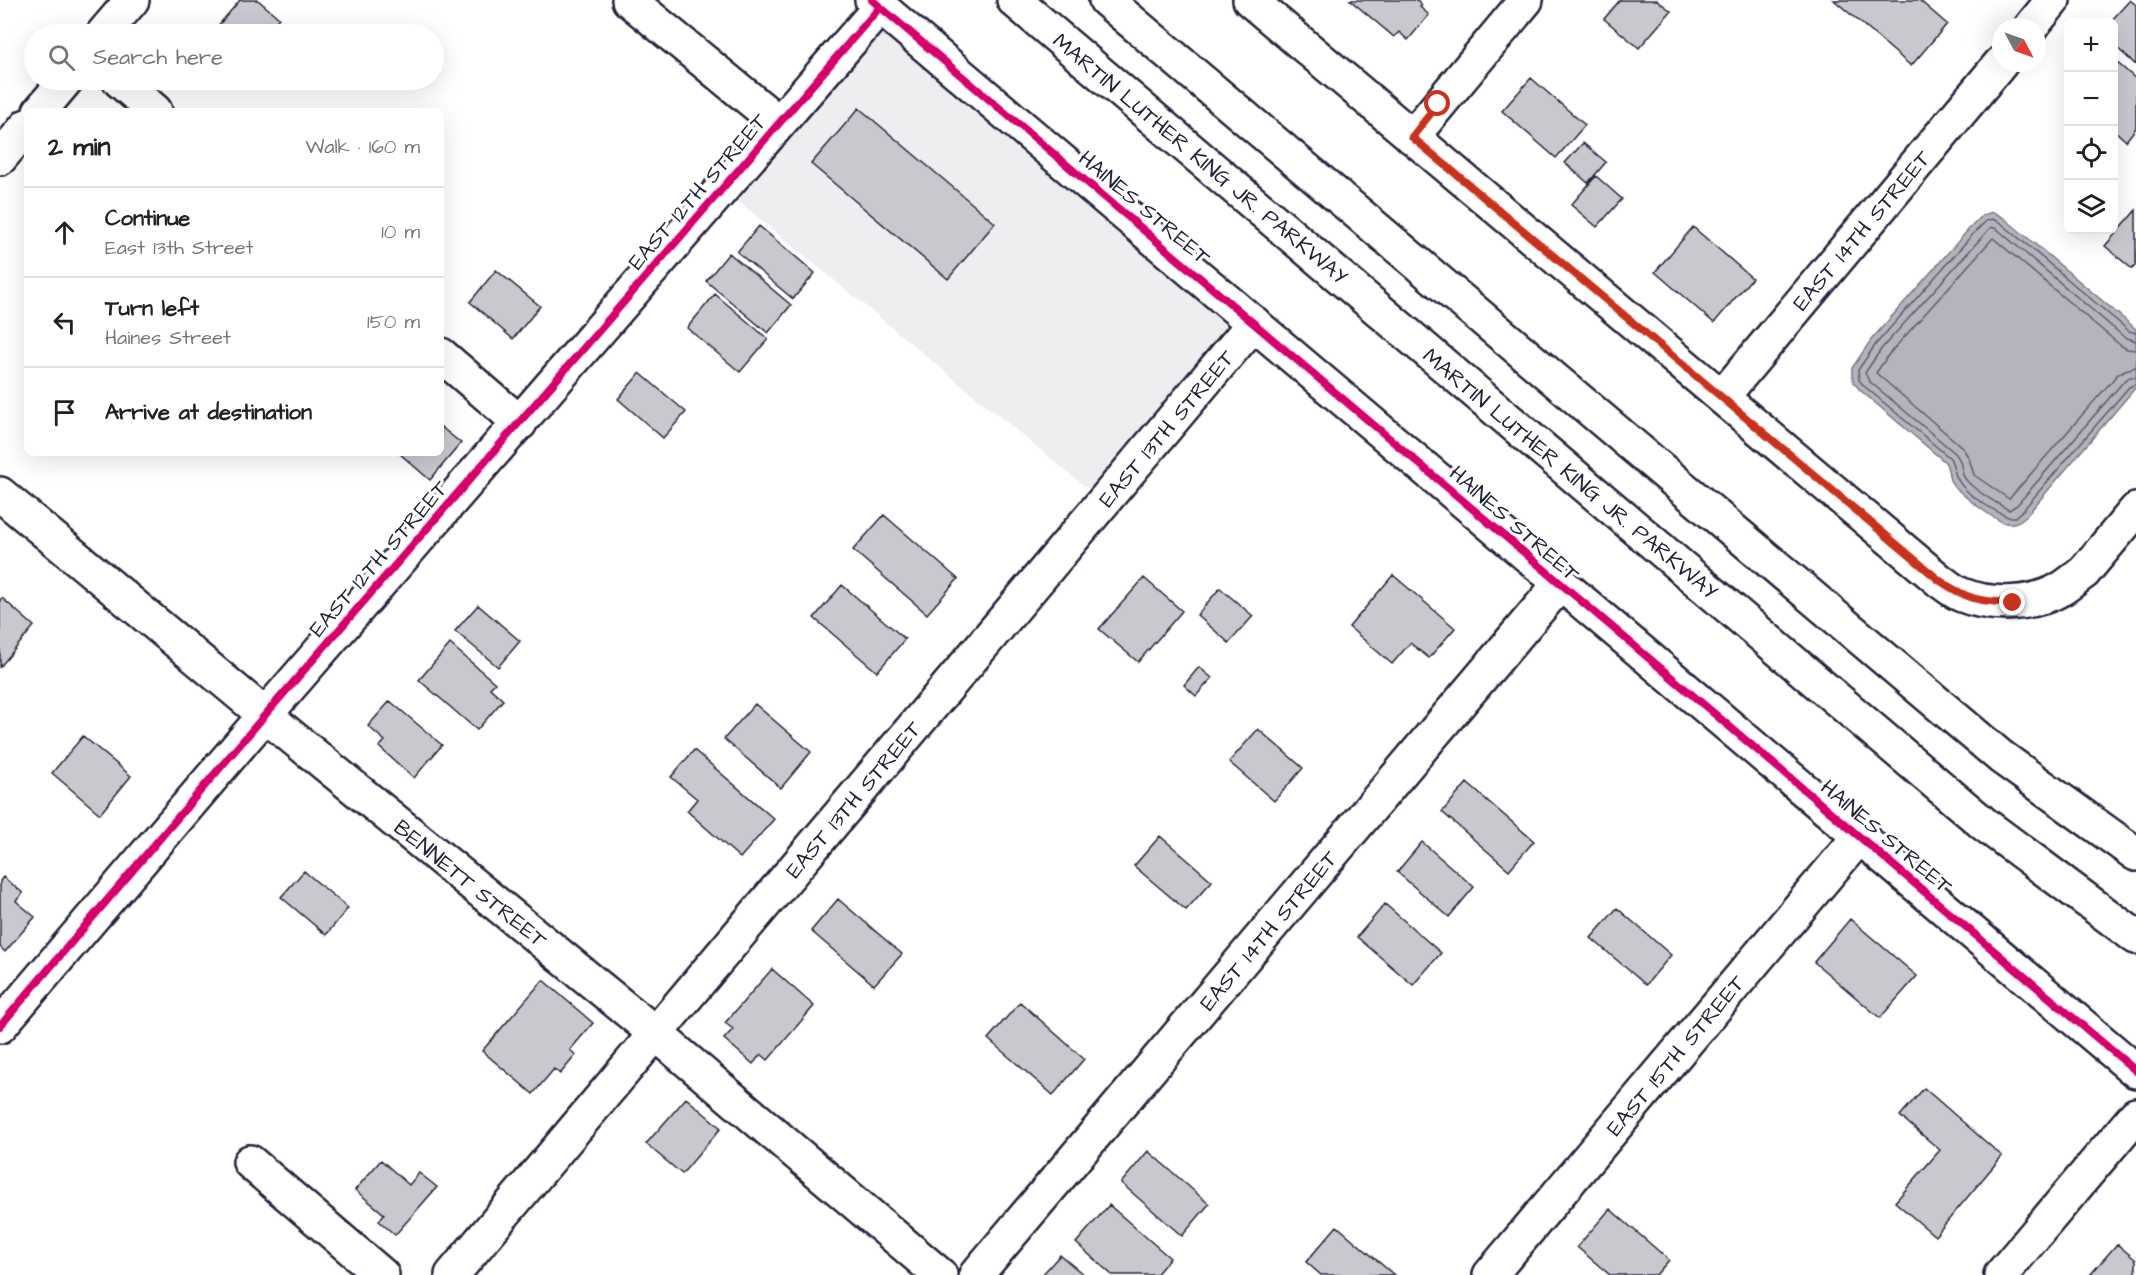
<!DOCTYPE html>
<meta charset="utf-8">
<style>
:root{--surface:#fff;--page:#f6f6f6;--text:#202124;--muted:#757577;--line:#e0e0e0}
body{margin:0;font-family:"Architects Daughter",sans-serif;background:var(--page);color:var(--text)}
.controls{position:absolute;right:18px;top:18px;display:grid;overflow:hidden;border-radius:9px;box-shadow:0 6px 24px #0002}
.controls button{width:54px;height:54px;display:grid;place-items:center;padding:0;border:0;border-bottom:2px solid var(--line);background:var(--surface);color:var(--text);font:30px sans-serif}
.compass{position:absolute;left:1992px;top:18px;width:54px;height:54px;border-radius:50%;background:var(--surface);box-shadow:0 6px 24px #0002;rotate:131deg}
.stop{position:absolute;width:18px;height:18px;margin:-14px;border:4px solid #c8321e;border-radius:50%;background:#fff}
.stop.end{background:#c8321e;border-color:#fff;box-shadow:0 2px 6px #0008}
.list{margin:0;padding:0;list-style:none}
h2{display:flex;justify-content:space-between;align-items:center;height:78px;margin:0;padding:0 24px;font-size:26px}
h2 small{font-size:20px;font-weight:400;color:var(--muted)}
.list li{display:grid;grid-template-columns:39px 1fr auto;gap:18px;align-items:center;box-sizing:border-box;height:90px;padding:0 24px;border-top:2px solid var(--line)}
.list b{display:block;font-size:22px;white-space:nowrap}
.list p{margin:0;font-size:20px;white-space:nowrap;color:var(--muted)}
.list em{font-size:20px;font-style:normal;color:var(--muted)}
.icon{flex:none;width:33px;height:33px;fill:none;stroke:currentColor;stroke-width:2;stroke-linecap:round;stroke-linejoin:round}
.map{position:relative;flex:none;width:2136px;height:1275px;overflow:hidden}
.search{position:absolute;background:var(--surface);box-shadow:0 6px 24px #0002;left:24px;top:24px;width:420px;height:66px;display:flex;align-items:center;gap:15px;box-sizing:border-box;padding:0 21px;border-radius:33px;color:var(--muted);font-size:22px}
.panel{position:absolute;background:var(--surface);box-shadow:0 6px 24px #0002;left:24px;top:108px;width:420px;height:348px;border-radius:9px}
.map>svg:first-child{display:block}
.built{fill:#eeeef1}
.water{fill:#b4b4bc;stroke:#7a7a88;stroke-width:1.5}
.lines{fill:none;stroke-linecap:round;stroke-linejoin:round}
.shore{stroke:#5c5c6f;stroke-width:1.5}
.building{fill:#c8c8cf;stroke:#22223b;stroke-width:1.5}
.street-casing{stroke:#22223b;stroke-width:38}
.secondary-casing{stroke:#22223b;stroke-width:38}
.highway-casing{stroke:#22223b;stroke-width:38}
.street{stroke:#fff;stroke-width:33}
.secondary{stroke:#fff;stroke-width:33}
.highway{stroke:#fff;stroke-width:33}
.cycleway-casing{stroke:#fff;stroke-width:11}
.cycleway{stroke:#d6006c;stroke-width:8}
.route{stroke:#c8321e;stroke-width:8}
.labels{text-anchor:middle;stroke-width:6;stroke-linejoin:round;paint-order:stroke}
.street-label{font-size:22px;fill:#22223b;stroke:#fff}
</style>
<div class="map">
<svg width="2136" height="1275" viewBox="0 0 2136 1275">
<rect width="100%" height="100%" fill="#fff"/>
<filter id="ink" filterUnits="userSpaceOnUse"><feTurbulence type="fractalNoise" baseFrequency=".0167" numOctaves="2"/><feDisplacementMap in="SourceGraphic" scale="12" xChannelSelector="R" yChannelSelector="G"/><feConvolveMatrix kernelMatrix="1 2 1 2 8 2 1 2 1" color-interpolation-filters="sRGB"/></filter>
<g filter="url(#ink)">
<path class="built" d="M881,33L1228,327L1089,490L738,201Z"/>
<path class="water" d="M1993,212L2004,218L2136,329V387L2027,515C2021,520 2015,525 2006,523C1995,521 1954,490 1950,480C1948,473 1949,468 1945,462L1860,390L1854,383L1852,376V368L1857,361L1871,340L1969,229L1983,215Z"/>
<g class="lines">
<path class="shore" d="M2136,333L2129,331L2001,223L1992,219L1986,221L1974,233L1876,344L1858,370L1859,380L1864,386L1950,458C1955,466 1953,472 1958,480C1967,496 1991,509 2008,517H2015L2023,510L2129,387L2136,384
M2136,341L2124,337L1997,229L1991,227L1882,348L1865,373L1869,381L1955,453C1963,463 1960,465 1963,475C1968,487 1998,504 2009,510L2017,505L2124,381L2130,377H2136
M2136,350L2127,349L2120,345L1993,238L1889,354L1876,373L1962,447L1969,458L1974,475L2009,499L2117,375L2125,370L2136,367"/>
</g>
<path class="building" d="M240,0H258L279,18L265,34H211Z
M1350,0H1417L1422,5L1420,7L1429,15L1408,40L1399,32L1394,37Z
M1620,0H1657L1671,11L1639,48L1604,19Z
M1834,0H1919L1947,24L1911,66Z
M2130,0L2136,5V65L2114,45V22H2110Z
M2114,60L2136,79V128L2126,141L2114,130Z
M1531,78L1585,125L1556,158L1502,111Z
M859,108L995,223L948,279L811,164Z
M1583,143L1606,162L1588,183L1565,163Z
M1596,176L1622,199L1597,227L1571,205Z
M2136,210V265L2132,269L2105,246Z
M759,226L815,273L793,299L737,252Z
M1693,227L1752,278L1714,323L1655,272Z
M729,253L791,305L768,333L706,281Z
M496,270L540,306L513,339L470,302Z
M715,294L768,339L740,372L687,328Z
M640,373L686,412L663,438L618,399Z
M441,427L461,443L430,480L399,453H441Z
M884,515L958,579L927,614L853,550Z
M1393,575L1455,628L1429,658L1410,643L1392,664L1349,627Z
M1144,578L1182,611L1138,662L1099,629Z
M842,585L905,639L877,672L814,618Z
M1220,588L1253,616L1229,643L1197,615Z
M2,598L34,626L0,667V600Z
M478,605L520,641L498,667L455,631Z
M450,644L495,683L490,688L503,700L477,730L419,680Z
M1199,667L1212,678L1196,696L1184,685Z
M390,701L442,745L414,778L379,747L385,741L368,726Z
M755,704L811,752L781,788L724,739Z
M1258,729L1303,768L1274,801L1229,762Z
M83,736L131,776L100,814L52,773Z
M694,750L774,819L740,858L687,811L697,799L671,777Z
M1467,783L1534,841L1509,870L1442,812Z
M1160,836L1212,881L1186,910L1134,866Z
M1422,842L1474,887L1449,917L1397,872Z
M304,871L348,908L326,935L281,897Z
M3,877L23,893L16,901L35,917L5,952L0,947V881Z
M838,899L902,954L874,985L811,931Z
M1385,904L1441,953L1413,985L1357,937Z
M1617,908L1671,955L1646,985L1591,938Z
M1850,919L1917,976L1880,1018L1814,962Z
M772,969L814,1006L768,1060L761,1054L753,1064L724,1039L733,1029L725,1023Z
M543,980L593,1023L570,1050L576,1055L560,1074L554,1069L533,1094L482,1051Z
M1020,1002L1084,1059L1053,1095L988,1039Z
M1924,1088L2002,1156L1935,1236L1895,1202L1940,1150L1900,1116Z
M686,1098L721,1128L682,1174L646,1144Z
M1148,1151L1209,1204L1182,1236L1121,1183Z
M381,1160L409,1185L419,1173L437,1187L395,1235L379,1221L384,1214L355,1190Z
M1109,1205L1170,1258L1156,1275H1112L1076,1243Z
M1610,1209L1669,1260L1656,1275H1610L1577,1247Z
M1337,1226L1394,1275H1321L1306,1262Z
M2117,1244L2136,1260V1275H2090Z
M1060,1255L1084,1275H1042Z"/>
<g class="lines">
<defs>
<path id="street" d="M629,0L779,123
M2031,27L2053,0
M103,34L132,0
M119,80L155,111
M40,111L66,80
M1412,137L1526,0
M0,158L27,126
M441,355L520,423
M1722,397L2001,63
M0,494L265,715L655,1033L940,1275
M2084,572L2136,510
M0,1026L265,715L880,7
M250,1162L382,1275
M452,1275L1254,323
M976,1275L1559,585
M1490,1275L1860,836
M2001,1275L2136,1115"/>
<path id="secondary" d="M872,0L2136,1071
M1250,0L1939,580C1946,585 1954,592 1962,595C1992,607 2033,605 2061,589C2069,584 2076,578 2084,572"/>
<path id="highway" d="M1014,0L1984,824L2136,937
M1106,0L2001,757L2136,854"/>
</defs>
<use href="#street" class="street-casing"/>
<use href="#secondary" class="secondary-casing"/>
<use href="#highway" class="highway-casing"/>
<use href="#street" class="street"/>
<use href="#secondary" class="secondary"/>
<use href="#highway" class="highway"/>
<defs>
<path id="cycleway" d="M872,0L2136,1071
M0,1026L265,715L880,7"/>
</defs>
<use href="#cycleway" class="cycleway-casing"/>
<use href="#cycleway" class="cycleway"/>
</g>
</g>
<g class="lines" filter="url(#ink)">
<path class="route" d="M1438,104L1412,137L1939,580C1968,600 1978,601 2013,603"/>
</g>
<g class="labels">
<g class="street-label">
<text transform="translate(1201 158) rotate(40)" y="8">MARTIN LUTHER KING JR. PARKWAY</text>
<text transform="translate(697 191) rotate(-49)" y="8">EAST 12TH STREET</text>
<text transform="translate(1145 207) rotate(40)" y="8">HAINES STREET</text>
<text transform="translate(1861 230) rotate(-50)" y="8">EAST 14TH STREET</text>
<text transform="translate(1166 428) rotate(-50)" y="8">EAST 13TH STREET</text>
<text transform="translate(1571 473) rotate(40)" y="8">MARTIN LUTHER KING JR. PARKWAY</text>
<text transform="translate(1515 523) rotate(41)" y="8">HAINES STREET</text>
<text transform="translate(378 558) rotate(-49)" y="8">EAST 12TH STREET</text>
<text transform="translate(853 799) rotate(-50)" y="8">EAST 13TH STREET</text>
<text transform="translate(1887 836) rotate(40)" y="8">HAINES STREET</text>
<text transform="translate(471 883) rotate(39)" y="8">BENNETT STREET</text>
<text transform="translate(1268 930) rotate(-50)" y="8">EAST 14TH STREET</text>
<text transform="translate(1675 1055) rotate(-50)" y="8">EAST 15TH STREET</text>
</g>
</g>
</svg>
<div class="controls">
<button>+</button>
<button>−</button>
<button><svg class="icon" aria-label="locate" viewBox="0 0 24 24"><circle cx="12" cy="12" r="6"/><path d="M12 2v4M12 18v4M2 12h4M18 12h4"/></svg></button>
<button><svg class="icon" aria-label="layers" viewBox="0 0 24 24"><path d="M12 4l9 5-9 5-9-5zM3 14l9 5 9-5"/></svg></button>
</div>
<svg class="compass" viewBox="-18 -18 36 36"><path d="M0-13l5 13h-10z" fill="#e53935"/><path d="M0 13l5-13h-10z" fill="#757577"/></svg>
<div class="stop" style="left:1438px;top:104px"></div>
<div class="stop end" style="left:2013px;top:603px"></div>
<div class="search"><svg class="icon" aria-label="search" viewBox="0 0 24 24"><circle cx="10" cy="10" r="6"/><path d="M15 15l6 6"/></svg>Search here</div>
<section class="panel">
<h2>2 min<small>Walk · 160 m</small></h2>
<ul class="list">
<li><svg class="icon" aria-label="ahead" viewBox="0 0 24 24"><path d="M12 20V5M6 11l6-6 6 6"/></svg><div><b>Continue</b><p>East 13th Street</p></div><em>10 m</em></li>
<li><svg class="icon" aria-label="left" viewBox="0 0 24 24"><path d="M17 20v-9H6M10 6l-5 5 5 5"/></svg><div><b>Turn left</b><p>Haines Street</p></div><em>150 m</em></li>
<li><svg class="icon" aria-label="arrive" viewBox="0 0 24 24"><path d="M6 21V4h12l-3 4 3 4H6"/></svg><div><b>Arrive at destination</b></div></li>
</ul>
</section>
</div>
